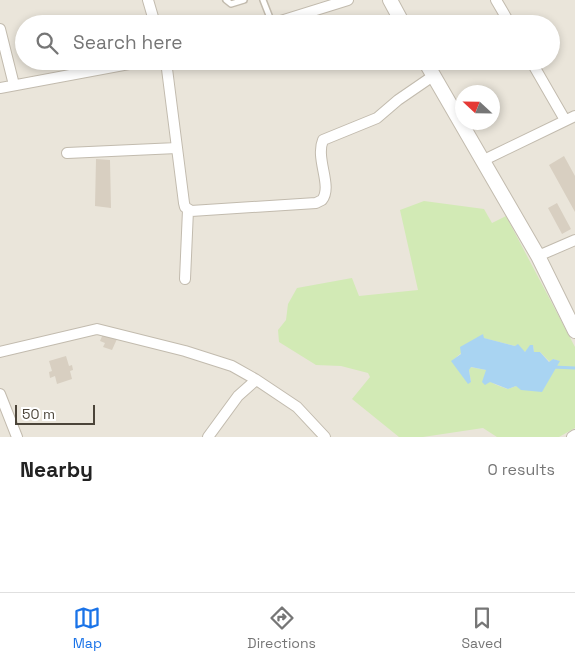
<!DOCTYPE html>
<style>
:root{--surface:#fff;--page:#f2f2f2;--text:#222;--muted:#767676;--line:#e0e0e0;--accent:#1a73e8}
body{margin:0;font-family:"Space Grotesk",sans-serif;background:var(--page);color:var(--text)}
.compass{position:absolute;left:455px;top:85px;width:45px;height:45px;border-radius:50%;background:var(--surface);box-shadow:0 2px 8px #0003;rotate:292deg}
.scale{position:absolute;left:15px;bottom:12px;width:80px;box-sizing:border-box;padding-left:5px;border:2px solid #4b4439;border-top:0;font-size:14px;line-height:18px;white-space:nowrap;color:#4b4439;-webkit-text-stroke:4px #fff;paint-order:stroke}
.list{margin:0;padding:0;list-style:none}
h2{display:flex;justify-content:space-between;align-items:center;height:65px;margin:0;padding:0 20px;font-size:21px}
h2 small{font-size:16px;font-weight:400;color:var(--muted)}
.icon{flex:none;width:28px;height:28px;fill:none;stroke:currentColor;stroke-width:2;stroke-linecap:round;stroke-linejoin:round}
.map{position:relative;flex:none;width:575px;height:437px;overflow:hidden}
.search{position:absolute;background:var(--surface);box-shadow:0 2px 8px #0003;left:15px;right:15px;top:15px;height:55px;display:flex;align-items:center;gap:12px;box-sizing:border-box;padding:0 18px;border-radius:28px;color:var(--muted);font-size:19px}
.sheet{height:155px;background:var(--surface)}
nav{display:flex;justify-content:space-around;align-items:center;box-sizing:border-box;height:70px;border-top:1px solid var(--line);background:var(--surface);font-size:14px;color:var(--muted)}
nav a{display:grid;justify-items:center;gap:2px}
nav .on{color:var(--accent)}
.map>svg:first-child{display:block}
.residential{fill:#eae5da;fill-rule:evenodd}
.green{fill:#d2eab5;fill-rule:evenodd}
.water{fill:#a9d4f2}
.lines{fill:none;stroke-linecap:round;stroke-linejoin:round}
.stream{stroke:#a9d4f2;stroke-width:3}
.building{fill:#d8cfc1}
.service-casing{stroke:#c2bbae;stroke-width:8}
.minor-casing{stroke:#c2bbae;stroke-width:12}
.tertiary-casing{stroke:#c2bbae;stroke-width:16}
.service{stroke:#fff;stroke-width:5}
.minor{stroke:#fff;stroke-width:10}
.tertiary{stroke:#fff;stroke-width:14}
</style>
<div class="map">
<svg width="575" height="437" viewBox="0 0 575 437">
<rect width="100%" height="100%" fill="#f6f3ec"/>
<path class="residential" d="M0,0H575V437H0ZM24,24H551V61H24ZM462,92H492V122H462Z"/>
<path class="green" d="M424,201L484,209L492,223L506,216L575,347V428L559,437H497L483,428L423,437H399L352,399L370,377L368,373L341,366L316,365L279,342L278,330L286,320L288,304L297,288L352,278L359,296L418,290L400,210ZM483,334V338L515,346L525,352L533,345L534,352H540L550,362L553,359L559,361L542,391L516,386L508,389C498,385 485,383 486,370L470,367L469,370L471,382L452,361Z"/>
<path class="water" d="M483,334L484,338L515,346L518,344L525,352L530,345H533L534,352H540L549,362L553,359L560,361L542,392L521,390L516,386L508,389L490,382L485,385L482,382L486,370L471,367L469,370L471,382L468,384L451,361L461,354L460,347Z"/>
<g class="lines">
<path class="stream" d="M553,367L575,368"/>
</g>
<path class="building" d="M564,156L575,176V212L549,165Z
M96,159L110,160L111,208L95,206Z
M557,203L571,229L562,234L548,208Z
M103,334L117,339L112,350L103,347L105,343L100,341Z
M66,356L69,366L72,365L73,370L70,371L72,379L57,384L55,376L50,378L49,372L52,371L49,361Z"/>
<g class="lines">
<defs>
<path id="service" d="M226,0L231,4L244,0
M263,0L272,23"/>
<path id="minor" d="M148,0L155,24
M496,0L510,24
M271,24L348,0
M0,29L14,85
M166,61L184,203L185,207L191,211L316,203L322,200C333,186 315,159 323,140L377,118L398,100L433,76
M531,61L565,120
M0,88L145,61
M67,153L177,148
M484,160L575,116
M538,256L575,240
M185,279L188,210
M0,352L97,329L185,351L232,366L255,379L297,407L325,437
M0,394L17,437
M208,437L238,396L256,380
M572,437L575,435"/>
<path id="tertiary" d="M390,0L403,24
M425,61L538,256L575,331"/>
</defs>
<use href="#service" class="service-casing"/>
<use href="#minor" class="minor-casing"/>
<use href="#tertiary" class="tertiary-casing"/>
<use href="#service" class="service"/>
<use href="#minor" class="minor"/>
<use href="#tertiary" class="tertiary"/>
</g>
</svg>
<svg class="compass" viewBox="-18 -18 36 36"><path d="M0-13l5 13h-10z" fill="#e53935"/><path d="M0 13l5-13h-10z" fill="#767676"/></svg>
<div class="scale">50 m</div>
<div class="search"><svg class="icon" aria-label="search" viewBox="0 0 24 24"><circle cx="10" cy="10" r="6"/><path d="M15 15l6 6"/></svg>Search here</div>
</div>
<section class="sheet">
<h2>Nearby<small>0 results</small></h2>
<ul class="list">
</ul>
</section>
<nav>
<a class="on"><svg class="icon" aria-label="map" viewBox="0 0 24 24"><path d="M3 6l6-2 6 2 6-2v14l-6 2-6-2-6 2zM9 4v14M15 6v14"/></svg>Map</a>
<a><svg class="icon" aria-label="directions" viewBox="0 0 24 24"><path d="M12 3l9 9-9 9-9-9zM9 14v-3h6M13 9l2 2-2 2"/></svg>Directions</a>
<a><svg class="icon" aria-label="saved" viewBox="0 0 24 24"><path d="M7 4h10v16l-5-4-5 4z"/></svg>Saved</a>
</nav>
